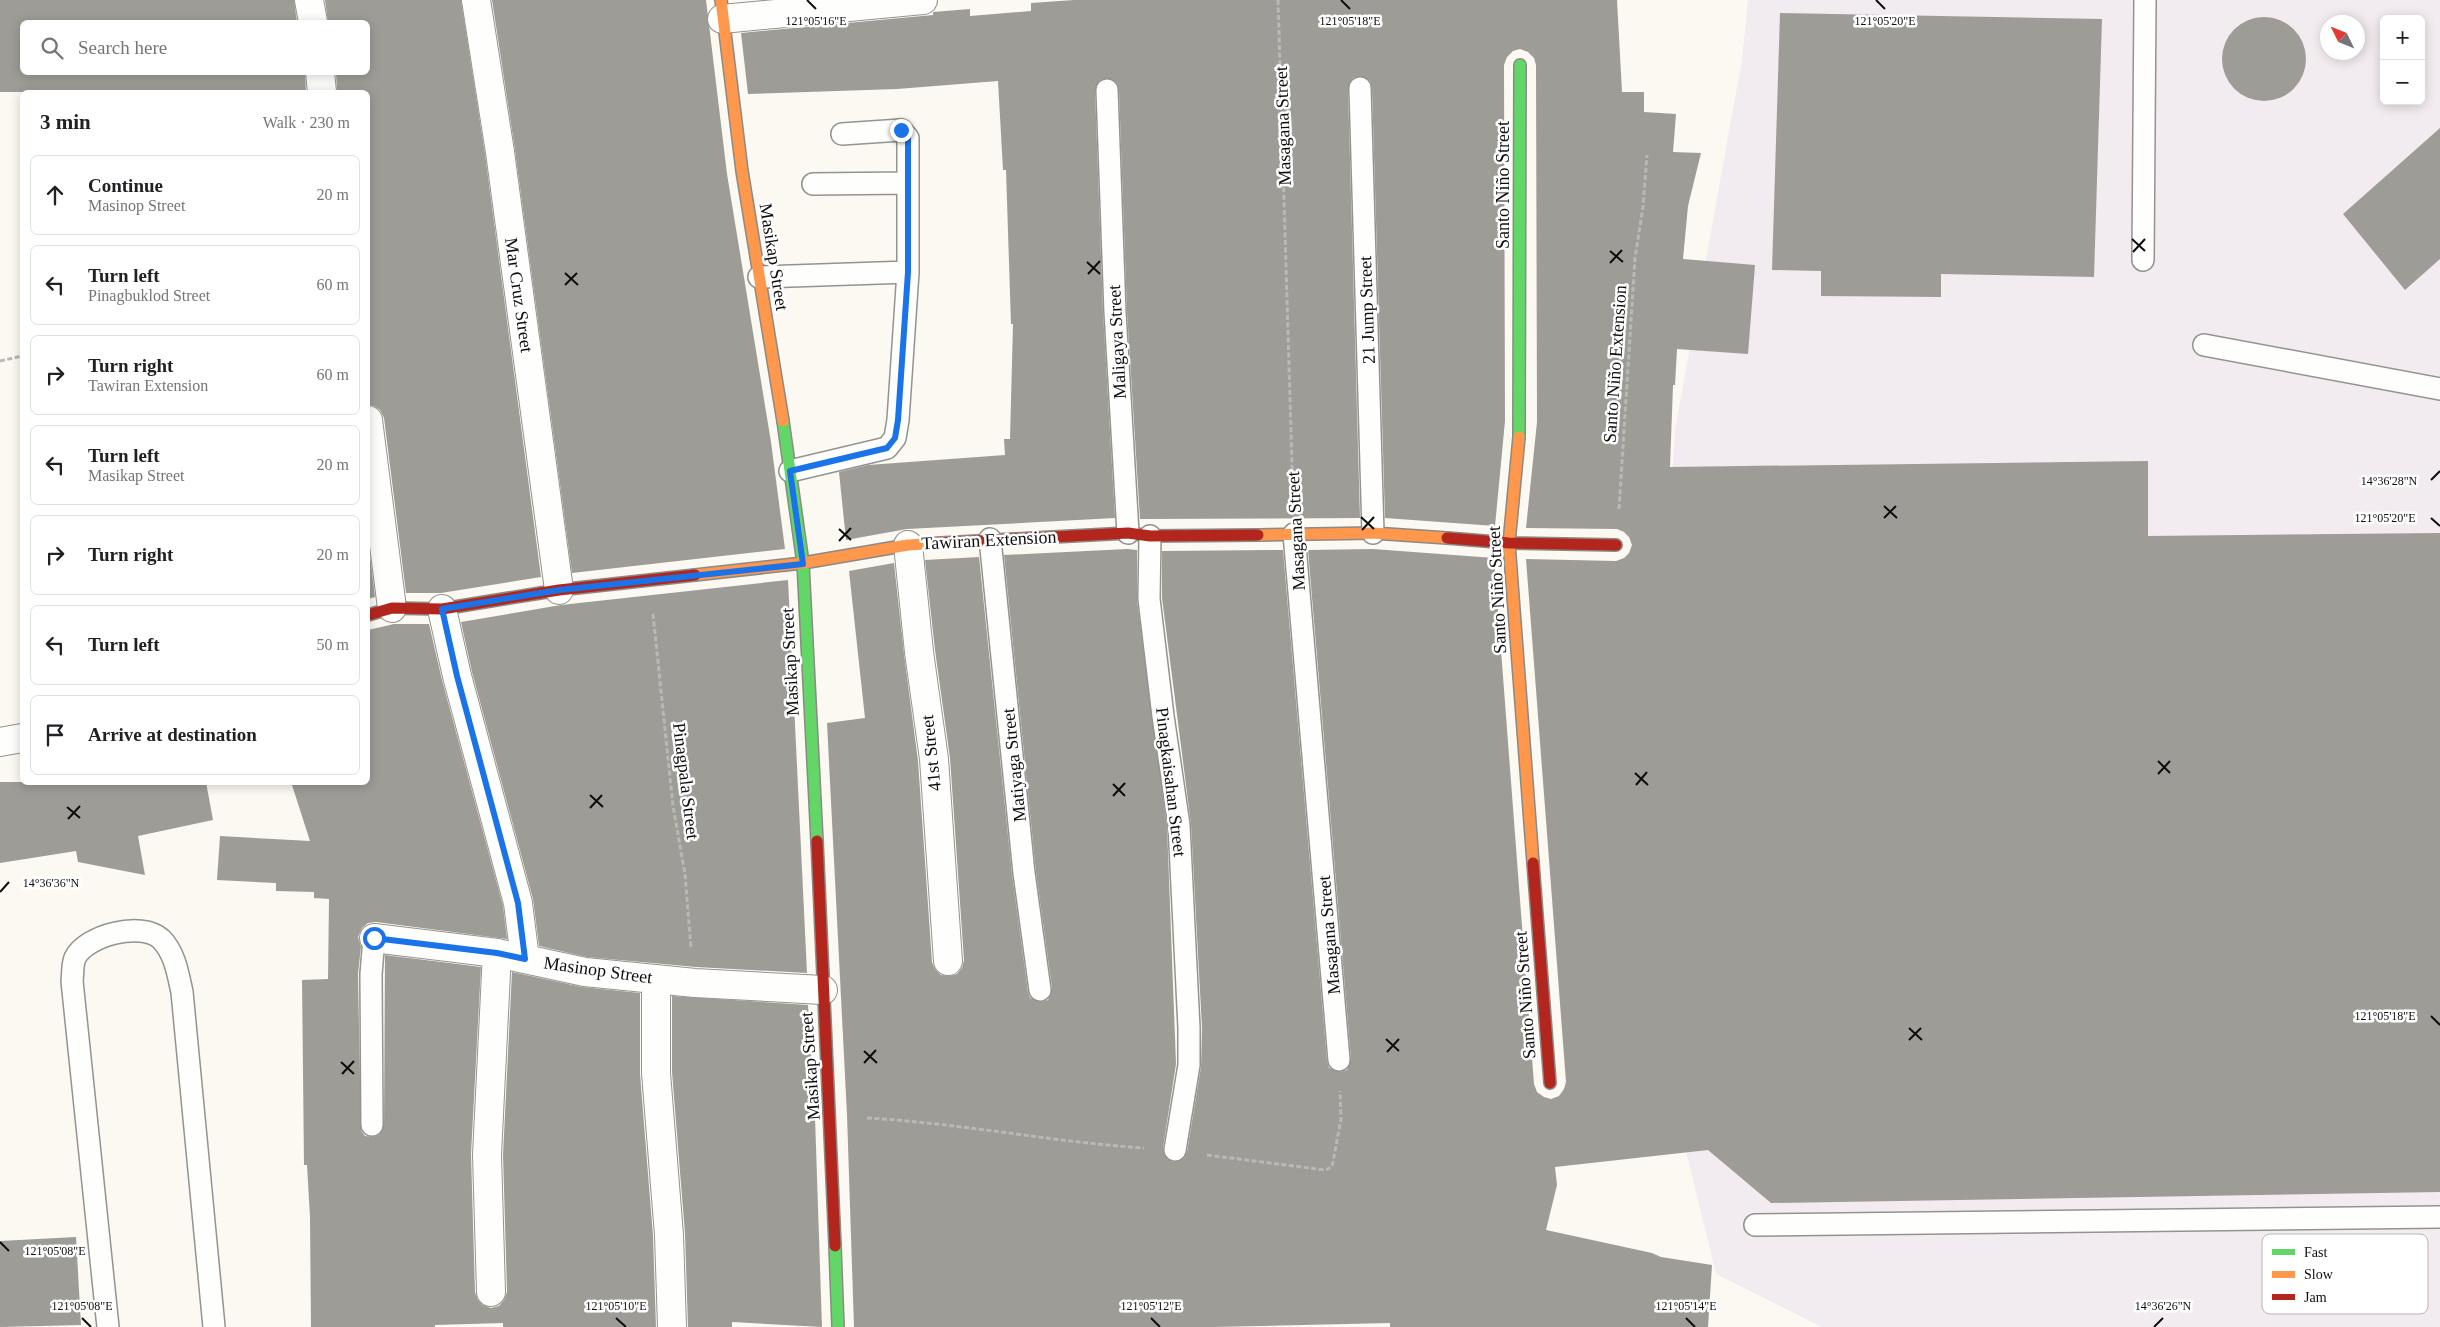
<!DOCTYPE html>
<meta charset="utf-8">
<style>
:root{--surface:#fff;--page:#f6f6f6;--text:#202124;--muted:#757577;--line:#e0e0e0}
body{margin:0;font-family:"Times New Roman",serif;background:var(--page);color:var(--text)}
.controls{position:absolute;right:15px;top:15px;display:grid;overflow:hidden;border-radius:8px;box-shadow:0 2px 12px #0003}
.controls button{width:45px;height:45px;display:grid;place-items:center;padding:0;border:0;border-bottom:1px solid var(--line);background:var(--surface);color:var(--text);font:25px sans-serif}
.compass{position:absolute;left:2320px;top:15px;width:45px;height:45px;border-radius:50%;background:var(--surface);box-shadow:0 2px 12px #0003;rotate:313deg}
.stop{position:absolute;width:15px;height:15px;margin:-11px;border:4px solid #1a73e8;border-radius:50%;background:#fff}
.stop.end{background:#1a73e8;border-color:#fff;box-shadow:0 1px 5px #0008}
.list{margin:0;padding:0;list-style:none}
h2{display:flex;justify-content:space-between;align-items:center;height:65px;margin:0;padding:0 20px;font-size:21px}
h2 small{font-size:16px;font-weight:400;color:var(--muted)}
.list li{display:grid;grid-template-columns:32px 1fr auto;gap:15px;align-items:center;box-sizing:border-box;height:80px;margin:0 10px 10px;padding:0 10px;border:1px solid var(--line);border-radius:8px}
.list b{display:block;font-size:19px;white-space:nowrap}
.list p{margin:0;font-size:16px;white-space:nowrap;color:var(--muted)}
.list em{font-size:16px;font-style:normal;color:var(--muted)}
.icon{flex:none;width:28px;height:28px;fill:none;stroke:currentColor;stroke-width:2;stroke-linecap:round;stroke-linejoin:round}
.map{position:relative;flex:none;width:2440px;height:1327px;overflow:hidden}
.search{position:absolute;background:var(--surface);box-shadow:0 2px 12px #0003;left:20px;top:20px;width:350px;height:55px;display:flex;align-items:center;gap:12px;box-sizing:border-box;padding:0 18px;border-radius:8px;color:var(--muted);font-size:19px}
.panel{position:absolute;background:var(--surface);box-shadow:0 2px 12px #0003;left:20px;top:90px;width:350px;height:695px;border-radius:8px}
.map>svg:first-child{display:block}
.industrial{fill:#f2ebef;fill-rule:evenodd}
.building{fill:#9e9c97}
.lines{fill:none;stroke-linecap:round;stroke-linejoin:round}
.lane-casing{stroke:#949390;stroke-width:24}
.street-casing{stroke:#949390;stroke-width:30}
.fast-casing{stroke:#8b8a86;stroke-width:14}
.slow-casing{stroke:#8b8a86;stroke-width:14}
.jam-casing{stroke:#8b8a86;stroke-width:14}
.path{stroke:#b8b8b6;stroke-width:3;stroke-dasharray:5 2.5;stroke-linecap:butt}
.lane{stroke:#fefefd;stroke-width:21}
.street{stroke:#fefefd;stroke-width:28}
.fast{stroke:#63d668;stroke-width:11}
.slow{stroke:#ff974d;stroke-width:11}
.jam{stroke:#b3261e;stroke-width:11}
.route{stroke:#1a73e8;stroke-width:6}
.ticks{fill:none;stroke:#0d0d0d;stroke-width:2}
.labels{text-anchor:middle;stroke-width:5;stroke-linejoin:round;paint-order:stroke}
.street-label{font-size:18px;fill:#0d0d0d;stroke:#fff}
.key{fill:#fff;stroke:#b6b6b6;stroke-width:1}
.key-label{font-size:14px;fill:#0d0d0d}
.ticks-label{font-size:12px;text-anchor:middle;fill:#0d0d0d;stroke:#fff;stroke-width:5;stroke-linejoin:round;paint-order:stroke}
</style>
<div class="map">
<svg width="2440" height="1327" viewBox="0 0 2440 1327">
<rect width="100%" height="100%" fill="#fbf9f1"/>
<path class="industrial" d="M1748,0H2440V1327H1822L1716,1274L1686,1151L1667,554L1675,430L1742,60ZM2384,19H2421V101H2384ZM2328,22H2358V52H2328Z"/>
<path class="building" d="M0,0H294L297,22H22V72H305L306,92H0Z
M325,0H461L485,154L541,577L441,593H406L384,418L380,410L374,406L368,405V92H337L336,72H368V22H328Z
M492,0H706L727,174L771,442L785,549L572,573L515,150Z
M1074,0H1617L1622,92H1644V112L1676,114L1673,152L1701,153L1688,206L1683,259L1755,265L1748,354L1677,349L1675,385H1673L1670,467L2148,461V536L2440,533V1192L1771,1203L1708,1150L1555,1167L1557,1185L1546,1230L1652,1253L1661,1257L1712,1265L1708,1327H1390V1323L1213,1327H854L847,1115L827,723L865,718L849,571L894,563L904,654L918,761L932,962L935,969L941,975L950,976L957,974L962,968L964,960L950,758L935,650L925,560L979,557L1012,874L1028,992L1030,998L1041,1002L1048,1000L1052,988L1036,872L1004,555L1127,549L1137,550V600L1167,826L1176,1064L1163,1148L1167,1159L1173,1162L1184,1158L1187,1152L1201,1067L1202,1028L1191,824L1162,598V551L1283,550L1327,1061L1329,1068L1340,1072L1347,1070L1351,1059L1308,550L1373,549L1494,558L1534,1084L1537,1092L1544,1097L1551,1099L1559,1096L1564,1089L1566,1082L1526,559L1616,561L1624,558L1629,553L1632,545L1629,537L1624,532L1617,529L1526,528L1537,422L1536,65L1534,58L1528,52L1520,49L1513,51L1507,57L1504,65L1505,421L1495,526L1385,518L1372,88L1370,81L1360,76L1353,78L1348,88L1360,518L1140,519L1127,311L1119,90L1117,83L1107,78L1100,80L1095,90L1103,312L1115,518L907,529L846,540L839,472L868,465L1005,455L1004,439H1010L1013,324H1011L1006,170H1003L998,81L897,89L748,94L741,33L933,15V12L970,9V16L1031,11V3Z
M1780,13L2102,19L2094,277L1941,274V297L1821,296V271L1772,270Z
M2222 59a42 42 0 1 1 84 0a42 42 0 1 1-84 0Z
M2440,128V259L2405,290L2343,214Z
M368,539L375,597L368,599Z
M788,580L807,973L696,967L587,957L539,946L533,899L472,672L461,622L561,605Z
M394,624H429L442,680L503,906L507,939L376,922L368,923L362,928L358,937L361,946L358,974L361,1131L365,1136L373,1137L379,1135L384,1125L385,955L481,967L471,1154L475,1292L478,1300L483,1305L491,1308L499,1306L504,1300L507,1292L503,1155L512,972L582,987L640,993V1074L653,1236L656,1327H503V1323L435,1325V1327H311L310,1217L307,1165H304L302,980L328,979L329,899L314,898V892L276,891V883L217,880L220,836L310,841L291,782H368V630Z
M0,782H206L213,820L138,836L145,875L78,862L76,851L0,863Z
M672,996L808,1005L815,1117L822,1327L732,1322V1327H688L685,1234L672,1072Z
M76,1237L81,1325L0,1327V1241Z"/>
<g class="lines">
<defs>
<path id="lane" d="M1360,88L1373,533
M1107,90L1115,312L1128,533
M813,184L908,183
M2143,260L2145,0
M759,277L908,272
M2204,345L2440,389
M790,471L887,448L895,438L898,420L908,272V138L901,130L842,134
M1294,534L1339,1060
M1150,536L1149,599L1163,716L1179,825L1189,1028V1065L1175,1150
M990,539L1024,873L1040,990
M372,1125L371,974L374,938
M1755,1225L2440,1217
M108,1327L72,981C73,975 72,965 75,958C86,935 142,921 161,939C175,953 178,974 182,992L214,1327"/>
<path id="street" d="M309,0L313,22
M476,0L500,152L559,590
M722,19L923,0
M320,72L322,92
M368,420L392,608
M908,545L919,652L934,759L948,961
M442,609L457,676L518,903L525,959
M0,742L22,738
M374,938L497,953L585,972L695,983L823,990
M656,979V1073L669,1235L672,1327
M491,1292L487,1155L497,953"/>
<path id="fast" d="M783,421L803,563L817,841
M1519,437L1520,65
M835,1246L838,1327"/>
<path id="slow" d="M721,0L742,171L783,421
M1519,437L1509,543L1533,863
M1258,535L1373,533L1447,538
M695,575L803,563L908,545L941,543"/>
<path id="jam" d="M1447,538L1509,543L1616,545
M941,543L1128,533L1150,536L1258,535
M368,615L392,608L442,609L559,590L695,575
M817,841L835,1246
M1533,863L1550,1083"/>
</defs>
<use href="#lane" class="lane-casing"/>
<use href="#street" class="street-casing"/>
<use href="#fast" class="fast-casing"/>
<use href="#slow" class="slow-casing"/>
<use href="#jam" class="jam-casing"/>
<path class="path" d="M1278,0L1293,498
M0,361L22,356
M1619,509L1635,258L1643,207L1647,155
M653,614L673,806L685,874L691,948
M867,1118C960,1123 1051,1142 1144,1148
M1207,1155L1325,1170L1332,1167L1341,1119L1340,1091"/>
<use href="#lane" class="lane"/>
<use href="#street" class="street"/>
<use href="#fast" class="fast"/>
<use href="#slow" class="slow"/>
<use href="#jam" class="jam"/>
</g>
<g class="lines">
<path class="route" d="M374,938L497,953L525,959L518,903L457,676L442,609L559,590L803,564L790,471L887,448L895,438L898,420L908,272V138L901,130"/>
</g>
<path class="ticks" d="M807,0L816,9M1341,0L1350,9M1876,0L1885,9M2132,239L2145,251M1610,251L1623,262M2133,252L2145,239M1087,262L1100,274M1610,263L1622,250M565,273L578,285M1088,274L1100,261M565,285L577,273M2431,480L2440,471M1884,506L1897,518M1361,517L1374,529M1884,518L1896,506M2431,518L2440,526M839,529L851,540M1362,530L1374,517M839,541L851,528M2158,761L2170,773M1635,773L1648,785M2158,774L2170,761M1113,784L1125,796M1636,785L1647,772M590,795L603,807M1113,796L1125,783M67,807L80,818M590,808L602,795M68,819L80,806M0,892L9,882M2431,1016L2440,1025M1909,1028L1922,1040M1386,1039L1399,1051M1909,1040L1921,1028M864,1051L877,1063M1387,1052L1399,1039M341,1062L354,1074M864,1063L876,1050M342,1074L354,1061M0,1242L9,1251M82,1318L91,1327M616,1318L626,1327M1151,1318L1160,1327M1686,1318L1695,1327M2154,1327L2163,1318"/>
<g class="labels">
<g class="street-label">
<text transform="translate(1283 126) rotate(-92)" y="6">Masagana Street</text>
<text transform="translate(1503 185) rotate(-90)" y="6">Santo Niño Street</text>
<text transform="translate(774 257) rotate(81)" y="6">Masikap Street</text>
<text transform="translate(519 295) rotate(82)" y="6">Mar Cruz Street</text>
<text transform="translate(1367 310) rotate(-92)" y="6">21 Jump Street</text>
<text transform="translate(1117 342) rotate(-93)" y="6">Maligaya Street</text>
<text transform="translate(1615 364) rotate(-86)" y="6">Santo Niño Extension</text>
<text transform="translate(1296 531) rotate(-93)" y="6">Masagana Street</text>
<text transform="translate(989 540) rotate(-3)" y="6">Tawiran Extension</text>
<text transform="translate(1497 590) rotate(-93)" y="6">Santo Niño Street</text>
<text transform="translate(790 662) rotate(-93)" y="6">Masikap Street</text>
<text transform="translate(931 753) rotate(-96)" y="6">41st Street</text>
<text transform="translate(1014 765) rotate(-96)" y="6">Matiyaga Street</text>
<text transform="translate(686 781) rotate(83)" y="6">Pinagpala Street</text>
<text transform="translate(1171 782) rotate(83)" y="6">Pinagkaisahan Street</text>
<text transform="translate(1329 935) rotate(-95)" y="6">Masagana Street</text>
<text transform="translate(598 970) rotate(8)" y="6">Masinop Street</text>
<text transform="translate(1525 995) rotate(-94)" y="6">Santo Niño Street</text>
<text transform="translate(810 1066) rotate(-94)" y="6">Masikap Street</text>
</g>
</g>
<rect x="2262" y="1234" width="166" height="80" rx="8" class="key"/>
<rect x="2272" y="1249" width="23" height="6" fill="#63d668"/>
<rect x="2272" y="1271" width="23" height="7" fill="#ff974d"/>
<rect x="2272" y="1294" width="23" height="6" fill="#b3261e"/>
<g class="key-label">
<text x="2304" y="1257">Fast</text>
<text x="2304" y="1279">Slow</text>
<text x="2304" y="1302">Jam</text>
</g>
<g class="ticks-label">
<text x="816" y="25">121°05'16"E</text>
<text x="1350" y="25">121°05'18"E</text>
<text x="1885" y="25">121°05'20"E</text>
<text x="2389" y="485">14°36'28"N</text>
<text x="2385" y="522">121°05'20"E</text>
<text x="51" y="887">14°36'36"N</text>
<text x="2385" y="1020">121°05'18"E</text>
<text x="55" y="1255">121°05'08"E</text>
<text x="2163" y="1310">14°36'26"N</text>
<text x="82" y="1310">121°05'08"E</text>
<text x="616" y="1310">121°05'10"E</text>
<text x="1151" y="1310">121°05'12"E</text>
<text x="1686" y="1310">121°05'14"E</text>
</g>
</svg>
<div class="controls">
<button>+</button>
<button>−</button>
</div>
<svg class="compass" viewBox="-18 -18 36 36"><path d="M0-13l5 13h-10z" fill="#e53935"/><path d="M0 13l5-13h-10z" fill="#757577"/></svg>
<div class="stop" style="left:374px;top:938px"></div>
<div class="stop end" style="left:901px;top:130px"></div>
<div class="search"><svg class="icon" aria-label="search" viewBox="0 0 24 24"><circle cx="10" cy="10" r="6"/><path d="M15 15l6 6"/></svg>Search here</div>
<section class="panel">
<h2>3 min<small>Walk · 230 m</small></h2>
<ul class="list">
<li><svg class="icon" aria-label="ahead" viewBox="0 0 24 24"><path d="M12 20V5M6 11l6-6 6 6"/></svg><div><b>Continue</b><p>Masinop Street</p></div><em>20 m</em></li>
<li><svg class="icon" aria-label="left" viewBox="0 0 24 24"><path d="M17 20v-9H6M10 6l-5 5 5 5"/></svg><div><b>Turn left</b><p>Pinagbuklod Street</p></div><em>60 m</em></li>
<li><svg class="icon" aria-label="right" viewBox="0 0 24 24"><path d="M7 20v-9h11M14 6l5 5-5 5"/></svg><div><b>Turn right</b><p>Tawiran Extension</p></div><em>60 m</em></li>
<li><svg class="icon" aria-label="left" viewBox="0 0 24 24"><path d="M17 20v-9H6M10 6l-5 5 5 5"/></svg><div><b>Turn left</b><p>Masikap Street</p></div><em>20 m</em></li>
<li><svg class="icon" aria-label="right" viewBox="0 0 24 24"><path d="M7 20v-9h11M14 6l5 5-5 5"/></svg><div><b>Turn right</b></div><em>20 m</em></li>
<li><svg class="icon" aria-label="left" viewBox="0 0 24 24"><path d="M17 20v-9H6M10 6l-5 5 5 5"/></svg><div><b>Turn left</b></div><em>50 m</em></li>
<li><svg class="icon" aria-label="arrive" viewBox="0 0 24 24"><path d="M6 21V4h12l-3 4 3 4H6"/></svg><div><b>Arrive at destination</b></div></li>
</ul>
</section>
</div>
